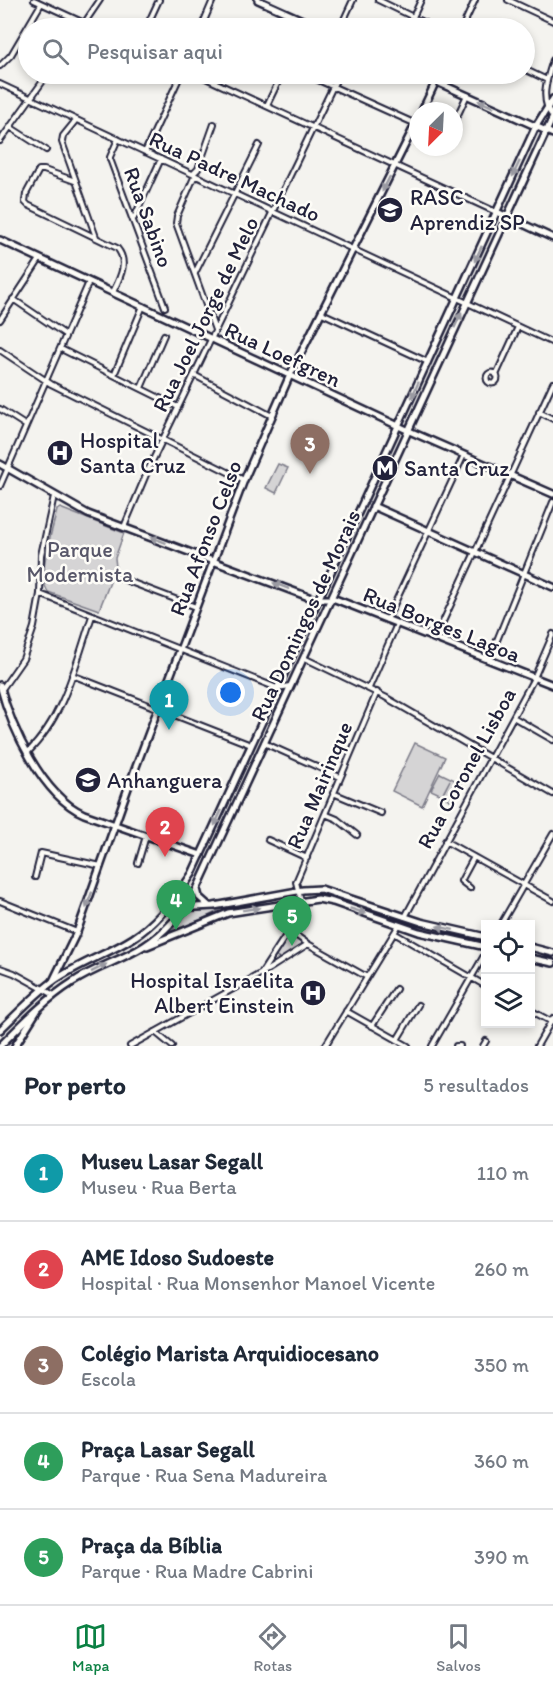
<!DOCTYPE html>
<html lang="pt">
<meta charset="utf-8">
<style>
:root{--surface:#fff;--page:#f6f6f7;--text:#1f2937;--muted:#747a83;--line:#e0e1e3;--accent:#0b8043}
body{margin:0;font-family:Itim,sans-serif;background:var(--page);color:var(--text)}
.controls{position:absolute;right:18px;bottom:18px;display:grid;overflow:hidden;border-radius:0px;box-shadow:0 3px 9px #0003}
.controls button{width:54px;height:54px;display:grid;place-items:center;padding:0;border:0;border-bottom:2px solid var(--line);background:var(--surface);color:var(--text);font:30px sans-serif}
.compass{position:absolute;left:409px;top:102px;width:54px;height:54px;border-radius:50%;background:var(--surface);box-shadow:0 3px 9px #0003;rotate:204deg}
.you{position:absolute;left:231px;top:693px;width:21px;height:21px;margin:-15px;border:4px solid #fff;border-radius:50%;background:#1a73e8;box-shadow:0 0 0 9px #1a73e833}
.badge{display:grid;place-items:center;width:39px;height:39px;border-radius:50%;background:var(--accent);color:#fff;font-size:20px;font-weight:700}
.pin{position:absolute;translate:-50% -50px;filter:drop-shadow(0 2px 3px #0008)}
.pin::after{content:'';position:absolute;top:32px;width:21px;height:18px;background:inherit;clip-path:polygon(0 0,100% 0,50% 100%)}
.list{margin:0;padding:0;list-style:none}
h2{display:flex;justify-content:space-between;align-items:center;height:78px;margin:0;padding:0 24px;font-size:26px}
h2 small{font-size:20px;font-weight:400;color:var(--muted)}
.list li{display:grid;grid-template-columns:39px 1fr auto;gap:18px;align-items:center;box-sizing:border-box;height:96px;padding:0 24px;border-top:2px solid var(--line)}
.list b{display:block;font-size:22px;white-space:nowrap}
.list p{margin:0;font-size:20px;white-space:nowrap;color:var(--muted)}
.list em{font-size:20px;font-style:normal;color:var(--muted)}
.icon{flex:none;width:33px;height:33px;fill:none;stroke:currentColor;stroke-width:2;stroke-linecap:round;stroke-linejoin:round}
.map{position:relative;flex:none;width:553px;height:1046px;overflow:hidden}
.search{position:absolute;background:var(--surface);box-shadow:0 3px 9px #0003;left:18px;right:18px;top:18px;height:66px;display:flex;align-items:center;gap:15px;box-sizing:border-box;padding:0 21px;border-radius:33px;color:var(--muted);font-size:22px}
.sheet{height:558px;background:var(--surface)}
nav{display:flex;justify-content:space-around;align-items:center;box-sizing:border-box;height:84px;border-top:2px solid var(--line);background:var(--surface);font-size:16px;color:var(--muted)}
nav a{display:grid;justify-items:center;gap:3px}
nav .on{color:var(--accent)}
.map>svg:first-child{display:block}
.green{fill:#d5d4d5;stroke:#7c7b88;stroke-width:1.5}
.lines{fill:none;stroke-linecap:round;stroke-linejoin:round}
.street-casing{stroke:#22223b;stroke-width:8}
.secondary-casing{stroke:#22223b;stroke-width:10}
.primary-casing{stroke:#22223b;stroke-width:10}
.street{stroke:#fdfcf7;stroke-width:4}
.secondary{stroke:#fdfcf7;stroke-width:5}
.primary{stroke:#fdfcf7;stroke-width:5}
.oneway{fill:#9a9aa2}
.labels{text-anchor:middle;stroke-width:5;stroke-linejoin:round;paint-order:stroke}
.street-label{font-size:22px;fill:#22223b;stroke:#fdfcf7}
.poi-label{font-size:22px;fill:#22223b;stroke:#fdfcf7;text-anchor:start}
.park-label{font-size:22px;fill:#585769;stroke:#fdfcf7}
</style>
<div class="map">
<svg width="553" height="1046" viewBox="0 0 553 1046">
<rect width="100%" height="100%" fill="#f4f3ef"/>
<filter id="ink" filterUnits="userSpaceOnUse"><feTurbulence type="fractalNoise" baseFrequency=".0167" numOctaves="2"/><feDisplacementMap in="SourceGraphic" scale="12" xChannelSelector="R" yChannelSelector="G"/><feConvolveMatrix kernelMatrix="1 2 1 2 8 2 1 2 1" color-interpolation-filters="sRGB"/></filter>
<g filter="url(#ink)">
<path class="green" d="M278,464L288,468L276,493L266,488Z
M60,508L124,533L115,558L116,567L99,610L48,592C36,576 53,529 57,510Z
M415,743L445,757L422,806L392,791Z
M440,773L461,783L452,801L442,796L450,780L442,795L431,790Z
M222,909L165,938L189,912Z
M290,934L305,944L282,960L276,957L277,950Z"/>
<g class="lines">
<defs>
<path id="street" d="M34,0L95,28
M378,0L436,28
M508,0L553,21
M81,28L100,0
M146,28L159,0
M201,28L213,0
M304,28L307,22
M340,28L353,0
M408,28L421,0
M462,28L475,0
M553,60C547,79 539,100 553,117
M0,66L11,55L41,4
M524,69L547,80
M197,74L496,212
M305,74L416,124
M436,81L440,74
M0,84L553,343
M267,105L282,74
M76,120L63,136L62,142L96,237
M454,123L467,95
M10,127L46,150
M118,139L110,157V159L165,307
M0,141L48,74
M145,152L181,74
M193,174L198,169L214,124
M195,175L177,216L176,223L215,330
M75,181L44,170H39L26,194L25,202L28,205L117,248C129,262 120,278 113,292
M134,218L161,159
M195,273L259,145
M13,299L66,335
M322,313L428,362
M0,320L40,259
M61,349L178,407
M0,350L51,384L244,480
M486.5 378a5.5 5.5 0 1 1 11 0a5.5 5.5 0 1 1-11 0Z
M114,375L143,306
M194,375L272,416
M496,375L518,327
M141,388L164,335
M0,409L25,425
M539,412L553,419
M0,486L89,282
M124,527L148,470L339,74
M117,577L196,607
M40,594L277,688L290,686
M387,620L464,455
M435,639L553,383
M304,658L385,697L553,794
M489,660L553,502
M72,675L251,745
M369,688L397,624
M2,689L23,659L34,627L40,594L41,555L54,496
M513,717L553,740
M264,743L340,777
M27,753C64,718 76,663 92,616
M333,793L381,813
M325,814L337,819L357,835
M268,840L307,858
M445,841L553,901
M138,863L146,836
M35,877L41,853L101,866
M470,888L461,881L474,857
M0,901L77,932
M405,917L534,678L553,634
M501,924L553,834
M290,931L308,944L367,977
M394,933L486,986
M0,968L14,973L54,995
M262,972L303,909L296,882L377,692
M530,1010L552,1022
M346,1011L408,1046
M372,1026L396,989
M155,1032L172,1046
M397,1040L418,1005
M130,1046L269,969L308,944
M325,1046L399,925
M432,1046L486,952
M456,1046H460
M483,1046L486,1041
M537,1046L553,1018"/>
<path id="secondary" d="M258,0L320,28
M419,74L553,134
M422,111L436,81
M497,212L553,238
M0,240L407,430L553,494
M0,464L88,514L314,599H335L553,685
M373,506L553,587
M0,685C11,727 42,796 84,814L201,855
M53,981L77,932L128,788L244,480L290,375L418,119
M15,1046L37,1011"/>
<path id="primary" d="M197,889L199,897L208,905
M172,902L188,903L195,907L214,906L303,890L321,889L421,922L486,937
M147,946L228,913L318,899L333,902L419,932L486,947
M530,947L553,953
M530,958L553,963
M0,1030C18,1013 35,994 55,980C80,963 108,954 133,938C157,923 176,898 192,874L536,126L553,99
M0,1046C23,1023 46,999 73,982C96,967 122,960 144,946C166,932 183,912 197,889L553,117"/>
</defs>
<use href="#street" class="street-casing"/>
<use href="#secondary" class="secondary-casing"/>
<use href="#primary" class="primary-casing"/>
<use href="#street" class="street"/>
<use href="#secondary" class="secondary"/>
<use href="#primary" class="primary"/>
</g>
<defs><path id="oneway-solid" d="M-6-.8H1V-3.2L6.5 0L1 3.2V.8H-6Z" transform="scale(1.5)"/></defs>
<g class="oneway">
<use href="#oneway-solid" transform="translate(486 104) rotate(-156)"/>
<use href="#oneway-solid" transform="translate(516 169) rotate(115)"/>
<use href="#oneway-solid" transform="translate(386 184) rotate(117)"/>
<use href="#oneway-solid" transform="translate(478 254) rotate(115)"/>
<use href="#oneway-solid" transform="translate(458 320) rotate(-65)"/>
<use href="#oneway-solid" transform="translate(415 390) rotate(114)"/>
<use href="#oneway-solid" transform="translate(158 540) rotate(-160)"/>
<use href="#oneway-solid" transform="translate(281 586) rotate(-159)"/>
<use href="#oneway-solid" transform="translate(218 818) rotate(115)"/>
<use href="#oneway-solid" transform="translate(89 900) rotate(110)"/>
<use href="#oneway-solid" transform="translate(251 909) rotate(-9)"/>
<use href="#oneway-solid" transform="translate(358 911) rotate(19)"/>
<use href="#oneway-solid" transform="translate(445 928) rotate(-168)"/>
<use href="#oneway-solid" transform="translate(99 968) rotate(-27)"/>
</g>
</g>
<defs>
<symbol id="university-disc" viewBox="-11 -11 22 22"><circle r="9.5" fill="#22223b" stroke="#fdfcf7"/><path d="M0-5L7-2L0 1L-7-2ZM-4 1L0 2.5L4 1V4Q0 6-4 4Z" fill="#fff"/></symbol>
<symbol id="hospital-disc" viewBox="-11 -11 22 22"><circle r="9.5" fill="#22223b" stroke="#fdfcf7"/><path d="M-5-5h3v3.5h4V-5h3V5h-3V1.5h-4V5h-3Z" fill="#fff"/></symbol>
<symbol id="metro-disc" viewBox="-11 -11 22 22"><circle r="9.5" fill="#22223b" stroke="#fdfcf7"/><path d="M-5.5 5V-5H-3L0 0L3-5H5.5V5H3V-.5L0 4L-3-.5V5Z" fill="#fff"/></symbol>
</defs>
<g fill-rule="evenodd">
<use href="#university-disc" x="375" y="195" width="30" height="30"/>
<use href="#hospital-disc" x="45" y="438" width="30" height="30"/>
<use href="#metro-disc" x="370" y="453" width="30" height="30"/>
<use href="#university-disc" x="73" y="765" width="30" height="30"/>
<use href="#hospital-disc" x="298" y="978" width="30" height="30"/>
</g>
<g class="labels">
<g class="street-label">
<text transform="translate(235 176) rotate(25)" y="8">Rua Padre Machado</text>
<text transform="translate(149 217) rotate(70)" y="8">Rua Sabino</text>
<text transform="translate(205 314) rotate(-64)" y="8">Rua Joel Jorge de Melo</text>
<text transform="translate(283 354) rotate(25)" y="8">Rua Loefgren</text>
<text transform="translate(205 538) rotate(-69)" y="8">Rua Afonso Celso</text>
<text transform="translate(305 615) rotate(-65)" y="8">Rua Domingos de Morais</text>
<text transform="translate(442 624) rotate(22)" y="8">Rua Borges Lagoa</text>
<text transform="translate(466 768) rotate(-61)" y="8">Rua Coronel Lisboa</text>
<text transform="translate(319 785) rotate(-67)" y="8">Rua Mairinque</text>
</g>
<g class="poi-label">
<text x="410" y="205">RASC<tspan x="410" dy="25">Aprendiz SP</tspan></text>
<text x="80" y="448">Hospital<tspan x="80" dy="25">Santa Cruz</tspan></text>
<text x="404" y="476">Santa Cruz</text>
<text x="107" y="788">Anhanguera</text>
<text x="294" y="988" text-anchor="end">Hospital Israelita<tspan x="294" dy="25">Albert Einstein</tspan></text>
</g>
<g class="park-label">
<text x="80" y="557">Parque<tspan x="80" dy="25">Modernista</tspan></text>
</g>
</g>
</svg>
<div class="controls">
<button><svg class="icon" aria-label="locate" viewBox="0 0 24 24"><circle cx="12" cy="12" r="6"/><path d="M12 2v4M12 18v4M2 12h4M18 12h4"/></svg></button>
<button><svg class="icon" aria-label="layers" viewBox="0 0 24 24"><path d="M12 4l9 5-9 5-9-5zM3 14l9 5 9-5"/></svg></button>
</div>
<svg class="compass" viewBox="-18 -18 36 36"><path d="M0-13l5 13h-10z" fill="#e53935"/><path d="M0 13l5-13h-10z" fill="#747a83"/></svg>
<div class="you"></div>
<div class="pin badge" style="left:169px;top:730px;background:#0f9aa8">1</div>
<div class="pin badge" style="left:165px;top:857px;background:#e0444e">2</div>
<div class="pin badge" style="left:310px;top:474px;background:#8d6e63">3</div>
<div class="pin badge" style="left:176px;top:930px;background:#2e9e5b">4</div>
<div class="pin badge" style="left:292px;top:946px;background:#2e9e5b">5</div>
<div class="search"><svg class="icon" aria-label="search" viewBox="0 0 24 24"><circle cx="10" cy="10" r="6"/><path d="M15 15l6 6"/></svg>Pesquisar aqui</div>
</div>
<section class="sheet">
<h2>Por perto<small>5 resultados</small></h2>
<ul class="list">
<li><span class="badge" style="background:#0f9aa8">1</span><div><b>Museu Lasar Segall</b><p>Museu · Rua Berta</p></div><em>110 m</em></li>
<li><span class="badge" style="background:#e0444e">2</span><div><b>AME Idoso Sudoeste</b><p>Hospital · Rua Monsenhor Manoel Vicente</p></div><em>260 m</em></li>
<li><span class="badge" style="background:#8d6e63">3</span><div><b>Colégio Marista Arquidiocesano</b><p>Escola</p></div><em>350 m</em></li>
<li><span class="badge" style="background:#2e9e5b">4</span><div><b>Praça Lasar Segall</b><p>Parque · Rua Sena Madureira</p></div><em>360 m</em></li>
<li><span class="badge" style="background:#2e9e5b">5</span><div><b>Praça da Bíblia</b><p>Parque · Rua Madre Cabrini</p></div><em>390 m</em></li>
</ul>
</section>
<nav>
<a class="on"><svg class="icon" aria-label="map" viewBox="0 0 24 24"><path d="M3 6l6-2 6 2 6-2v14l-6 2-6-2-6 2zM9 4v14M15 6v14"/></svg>Mapa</a>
<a><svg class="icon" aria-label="directions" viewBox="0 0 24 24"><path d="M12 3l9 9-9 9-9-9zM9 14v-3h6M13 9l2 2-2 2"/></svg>Rotas</a>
<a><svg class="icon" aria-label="saved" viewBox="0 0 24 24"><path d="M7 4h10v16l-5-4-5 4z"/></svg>Salvos</a>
</nav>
